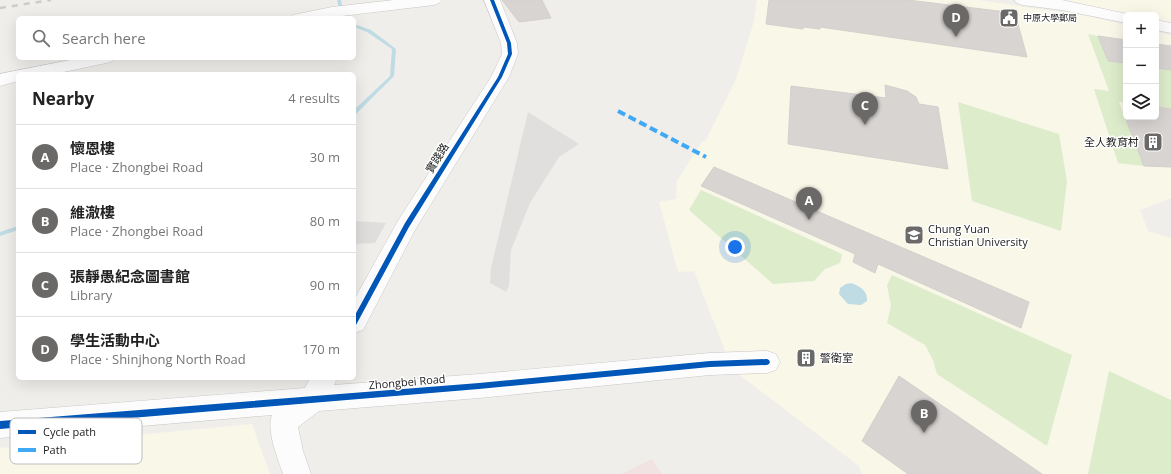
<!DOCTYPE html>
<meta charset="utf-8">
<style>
:root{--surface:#fff;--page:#f6f6f6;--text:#222;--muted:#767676;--line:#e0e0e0;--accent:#6a6968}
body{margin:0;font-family:"Open Sans","Noto Sans TC",sans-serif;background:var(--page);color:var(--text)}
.controls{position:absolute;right:12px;top:12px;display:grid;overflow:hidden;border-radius:6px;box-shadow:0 4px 16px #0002}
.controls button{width:36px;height:36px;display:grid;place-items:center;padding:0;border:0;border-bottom:1px solid var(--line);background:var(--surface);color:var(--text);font:20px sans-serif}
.you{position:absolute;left:735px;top:247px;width:14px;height:14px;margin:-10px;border:3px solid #fff;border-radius:50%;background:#1a73e8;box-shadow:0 0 0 6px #1a73e833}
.badge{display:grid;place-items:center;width:26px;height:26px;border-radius:50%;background:var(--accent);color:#fff;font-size:13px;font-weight:700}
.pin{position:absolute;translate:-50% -33px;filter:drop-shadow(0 1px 2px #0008)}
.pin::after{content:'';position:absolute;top:21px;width:14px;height:12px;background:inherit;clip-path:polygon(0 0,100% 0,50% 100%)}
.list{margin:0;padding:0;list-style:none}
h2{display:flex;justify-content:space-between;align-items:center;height:52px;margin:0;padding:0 16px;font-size:17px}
h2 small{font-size:13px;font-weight:400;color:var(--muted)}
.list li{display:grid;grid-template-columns:26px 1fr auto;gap:12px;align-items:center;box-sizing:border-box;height:64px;padding:0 16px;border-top:1px solid var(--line)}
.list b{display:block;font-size:15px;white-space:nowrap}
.list p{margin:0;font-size:13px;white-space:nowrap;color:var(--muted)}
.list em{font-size:13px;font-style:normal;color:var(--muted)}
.icon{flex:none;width:22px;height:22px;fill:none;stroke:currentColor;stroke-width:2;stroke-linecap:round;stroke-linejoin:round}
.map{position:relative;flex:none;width:1171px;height:474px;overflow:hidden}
.search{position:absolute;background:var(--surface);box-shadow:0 4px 16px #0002;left:16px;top:16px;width:340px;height:44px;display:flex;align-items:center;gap:10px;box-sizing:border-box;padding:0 14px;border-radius:6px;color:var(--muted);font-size:15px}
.panel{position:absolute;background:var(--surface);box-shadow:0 4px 16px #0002;left:16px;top:72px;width:340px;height:308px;border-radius:6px}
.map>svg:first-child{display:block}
.residential{fill:#dfdedc}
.commercial{fill:#f1e3e1}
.education{fill:#f8f7e8}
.grass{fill:#ddeccb}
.parking{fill:#e0dfde}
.water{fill:#bfdbe3}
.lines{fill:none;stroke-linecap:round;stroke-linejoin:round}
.stream{fill:#bfdbe3;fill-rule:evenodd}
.building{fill:#d7d4d2;stroke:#d3d0cc}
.minor-casing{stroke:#c9c8c7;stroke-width:1}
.minor{fill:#fdfcfc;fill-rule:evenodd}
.rail{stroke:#ccc;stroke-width:2.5;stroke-dasharray:6 6;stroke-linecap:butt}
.quiet{stroke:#3fa9f5;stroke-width:4;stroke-dasharray:8 4;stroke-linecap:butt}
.cycleway-casing{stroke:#fff;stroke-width:2}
.cycleway{fill:#0057b8;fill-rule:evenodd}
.labels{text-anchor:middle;stroke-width:3;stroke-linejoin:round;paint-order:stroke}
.far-poi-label{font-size:9px;fill:#222;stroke:#fff;text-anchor:start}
.poi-label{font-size:11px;fill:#222;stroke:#fff;text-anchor:start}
.street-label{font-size:11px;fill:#222;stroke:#fff}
.key{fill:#fff;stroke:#bdbdbd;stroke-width:1}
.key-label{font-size:11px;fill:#222}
</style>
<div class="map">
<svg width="1171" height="474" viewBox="0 0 1171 474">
<rect width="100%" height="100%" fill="#f0eeeb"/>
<path class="residential" d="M354,221L386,223L375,243L354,244Z"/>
<path class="commercial" d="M652,459L662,474H621Z"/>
<path class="education" d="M757,0H979L1087,16L1126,25V117H1156V32L1171,35V198L1140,210L1148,231L1171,238V474H862L859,466L732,369L694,271L678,272L659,202L676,199L677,181L701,143L706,140L736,79L754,21Z
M1035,0H1171V25L1156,22V15H1126Z
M252,424L270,474H0V448Z"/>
<path class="grass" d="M1088,34L1098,36L1108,61L1126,63V102H1119L1144,166L1118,163L1094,89L1109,91Z
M1156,68L1171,70V109L1156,107Z
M958,102L1059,134L1067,181L1061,231L972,201Z
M701,190L842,254L840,263L825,269L814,281L773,284L689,210Z
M892,275L1072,355L1047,446L937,374L933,360L925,345L887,323L891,306L887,285Z
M1109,371L1171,400V474H1088Z"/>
<path class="parking" d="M528,112L579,144L559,157L530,203L511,250L509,286L506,292L490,283L491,268Z"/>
<path class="water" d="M851,283C860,286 868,291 867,301L861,305L848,304L839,294L840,288L846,284Z"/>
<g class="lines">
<path class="stream" d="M337,0H341L345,18H341Z
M354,24L371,30L396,49L394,76L356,114L354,115V110L390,76L392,49L367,32L354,27Z
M18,226V230L0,236V232Z"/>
</g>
<path class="building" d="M502,0H542L551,18L519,22Z
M769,0H908L1015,13L1027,57L820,27V29L803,27V29L766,24Z
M1098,36L1126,40V63L1108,61Z
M1156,44L1171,46V70L1156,68Z
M885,85L907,91L916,97L919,104L938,107L948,169L788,144L791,86L886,98Z
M1156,107L1171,109V167L1144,166L1125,117H1156Z
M714,167L1029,302L1021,328L878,264L875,273L853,262L855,254L701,186Z
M899,376L1042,474H908L862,441Z"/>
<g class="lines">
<defs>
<path id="minor" d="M394,0H442L439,3L434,5L325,18H291L293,15L332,7Z
M484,0H500L517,43L518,54L509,77L415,230L363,330L354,333V300L399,219L491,77L502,54L501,43Z
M1014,0H1062L1132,15H1126V23L1062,10L1022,5L1017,3Z
M1156,20L1171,23V33L1156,30Z
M80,58H114L111,62L54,74H18V81L0,86V74Z
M767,351L776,354L780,362L776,370L767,373L710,375L479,398L319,411L298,427L303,451L311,474H283C278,459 266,430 272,415L0,438V412L305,388L310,378H337L334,385L479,374L710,353Z"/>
</defs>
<use href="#minor" class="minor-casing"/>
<use href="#minor" class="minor"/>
<path class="rail" d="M0,8L51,0"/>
<path class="quiet" d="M618,111L706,157"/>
<defs>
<path id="cycleway" d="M490,0H494L511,43L512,54L502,77L409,227L356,325L354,326V317L405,223L498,77L508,54L507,43Z
M767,359L769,360L770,362L769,364L767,365L710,367L479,389L0,429V421L479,383L710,361Z"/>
</defs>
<use href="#cycleway" class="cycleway-casing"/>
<use href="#cycleway" class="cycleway"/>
</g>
<defs>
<symbol id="civic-square" viewBox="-11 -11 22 22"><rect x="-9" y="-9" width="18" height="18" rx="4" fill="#6a6968" stroke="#fff"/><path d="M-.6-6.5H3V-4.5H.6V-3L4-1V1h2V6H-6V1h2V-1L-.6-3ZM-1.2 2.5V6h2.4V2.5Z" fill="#fff"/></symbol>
<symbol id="building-square" viewBox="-11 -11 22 22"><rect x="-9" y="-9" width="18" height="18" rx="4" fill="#6a6968" stroke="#fff"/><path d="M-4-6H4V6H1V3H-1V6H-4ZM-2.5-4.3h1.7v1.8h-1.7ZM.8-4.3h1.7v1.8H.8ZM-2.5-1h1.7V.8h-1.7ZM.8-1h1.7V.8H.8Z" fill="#fff"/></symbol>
<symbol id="university-square" viewBox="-11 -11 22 22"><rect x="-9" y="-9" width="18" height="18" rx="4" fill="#6a6968" stroke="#fff"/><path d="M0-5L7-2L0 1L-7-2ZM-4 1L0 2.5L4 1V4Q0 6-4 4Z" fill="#fff"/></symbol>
</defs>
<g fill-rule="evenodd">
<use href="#civic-square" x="998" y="7" width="22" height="22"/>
<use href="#building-square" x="1142" y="131" width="22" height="22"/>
<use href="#university-square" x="903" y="224" width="22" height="22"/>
<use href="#building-square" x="795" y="347" width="22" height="22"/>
</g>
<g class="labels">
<g class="far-poi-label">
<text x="1023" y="21">中原大學郵局</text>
</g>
<g class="poi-label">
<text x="1139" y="146" text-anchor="end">全人教育村</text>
<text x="928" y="233">Chung Yuan<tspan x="928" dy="13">Christian University</tspan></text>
<text x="820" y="362">警衛室</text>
</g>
<g class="street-label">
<text transform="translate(437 158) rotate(-58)" y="4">實踐路</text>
<text transform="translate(407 382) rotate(-5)" y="4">Zhongbei Road</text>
</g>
</g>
<rect x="10" y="418" width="132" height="46" rx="6" class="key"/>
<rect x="18" y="430" width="18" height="4" fill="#0057b8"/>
<rect x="18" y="448" width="18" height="4" fill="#3fa9f5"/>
<g class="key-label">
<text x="43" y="436">Cycle path</text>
<text x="43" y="454">Path</text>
</g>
</svg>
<div class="controls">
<button>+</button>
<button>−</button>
<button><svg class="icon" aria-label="layers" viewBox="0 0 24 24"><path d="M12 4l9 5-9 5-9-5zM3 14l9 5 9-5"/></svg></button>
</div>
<div class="you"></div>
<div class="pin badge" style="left:809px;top:220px">A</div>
<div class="pin badge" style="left:924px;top:433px">B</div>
<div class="pin badge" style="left:865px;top:125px">C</div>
<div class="pin badge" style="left:956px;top:37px">D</div>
<div class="search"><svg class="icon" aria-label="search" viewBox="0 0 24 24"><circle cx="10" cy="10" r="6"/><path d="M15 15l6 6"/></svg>Search here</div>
<section class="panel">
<h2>Nearby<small>4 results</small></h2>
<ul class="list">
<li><span class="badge">A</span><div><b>懷恩樓</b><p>Place · Zhongbei Road</p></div><em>30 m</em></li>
<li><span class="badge">B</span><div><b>維澈樓</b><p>Place · Zhongbei Road</p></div><em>80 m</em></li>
<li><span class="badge">C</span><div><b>張靜愚紀念圖書館</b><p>Library</p></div><em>90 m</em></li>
<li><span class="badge">D</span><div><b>學生活動中心</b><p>Place · Shinjhong North Road</p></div><em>170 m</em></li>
</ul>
</section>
</div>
